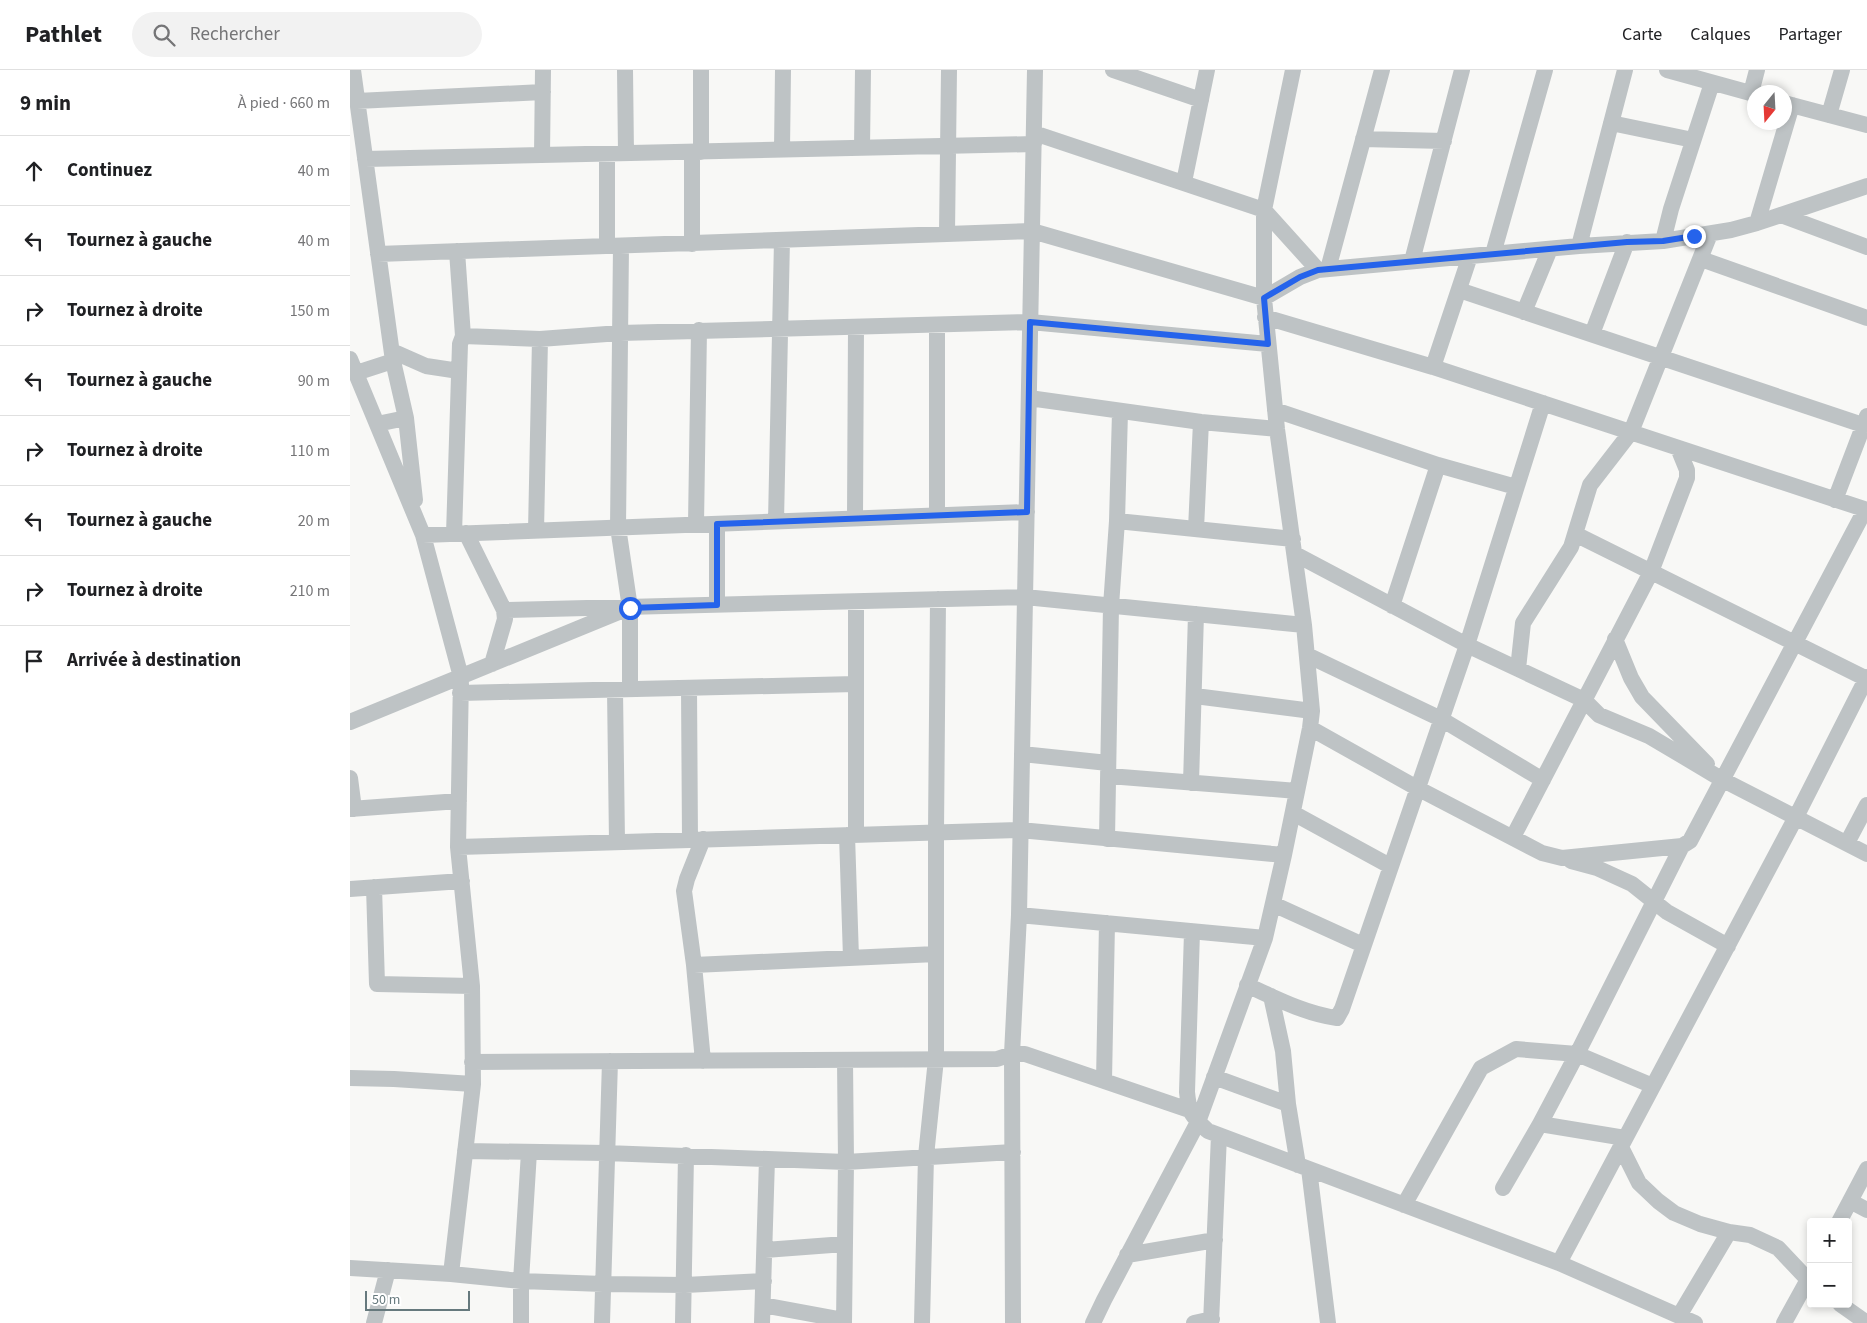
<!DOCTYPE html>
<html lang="fr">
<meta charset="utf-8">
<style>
:root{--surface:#fff;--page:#f2f2f2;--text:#202124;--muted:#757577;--line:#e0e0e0}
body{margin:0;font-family:"Source Sans 3",sans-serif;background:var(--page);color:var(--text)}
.controls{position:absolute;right:15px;bottom:15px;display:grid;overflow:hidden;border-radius:5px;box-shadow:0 2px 8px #0003}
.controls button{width:45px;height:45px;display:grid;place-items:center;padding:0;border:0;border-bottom:1px solid var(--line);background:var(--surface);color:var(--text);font:25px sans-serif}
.compass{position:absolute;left:1397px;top:15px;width:45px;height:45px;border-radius:50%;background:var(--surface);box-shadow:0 2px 8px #0003;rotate:198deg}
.scale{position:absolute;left:15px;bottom:12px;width:105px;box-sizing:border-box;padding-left:5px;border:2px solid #66797d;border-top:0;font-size:14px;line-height:18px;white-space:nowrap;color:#66797d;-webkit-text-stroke:4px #fff;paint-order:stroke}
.stop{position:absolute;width:15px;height:15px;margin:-11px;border:4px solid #2563eb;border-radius:50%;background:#fff}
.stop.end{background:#2563eb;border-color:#fff;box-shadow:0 1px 5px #0008}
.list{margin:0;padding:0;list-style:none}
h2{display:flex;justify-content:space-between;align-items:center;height:65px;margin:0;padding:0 20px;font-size:21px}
h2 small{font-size:16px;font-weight:400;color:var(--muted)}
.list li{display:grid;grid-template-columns:32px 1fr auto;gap:15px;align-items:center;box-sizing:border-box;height:70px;padding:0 20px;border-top:1px solid var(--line)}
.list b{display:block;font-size:19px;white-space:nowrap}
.list em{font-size:16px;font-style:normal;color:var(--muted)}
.icon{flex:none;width:28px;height:28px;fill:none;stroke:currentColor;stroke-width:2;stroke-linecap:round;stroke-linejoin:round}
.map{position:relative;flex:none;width:1517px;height:1253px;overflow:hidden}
header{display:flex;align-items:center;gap:30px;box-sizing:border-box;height:70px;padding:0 25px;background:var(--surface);border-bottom:1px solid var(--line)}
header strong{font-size:24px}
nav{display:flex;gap:28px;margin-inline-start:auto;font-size:18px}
.search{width:350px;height:45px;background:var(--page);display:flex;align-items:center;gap:12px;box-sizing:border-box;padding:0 18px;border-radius:28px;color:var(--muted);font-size:19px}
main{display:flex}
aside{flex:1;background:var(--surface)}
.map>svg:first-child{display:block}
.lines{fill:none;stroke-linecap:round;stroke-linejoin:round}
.minor{stroke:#bec3c5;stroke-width:16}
.route{stroke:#2563eb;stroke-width:6}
</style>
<header>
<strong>Pathlet</strong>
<div class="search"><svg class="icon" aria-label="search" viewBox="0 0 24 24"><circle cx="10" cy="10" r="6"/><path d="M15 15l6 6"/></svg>Rechercher</div>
<nav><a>Carte</a><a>Calques</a><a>Partager</a></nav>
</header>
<main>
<aside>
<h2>9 min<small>À pied · 660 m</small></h2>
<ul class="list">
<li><svg class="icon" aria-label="ahead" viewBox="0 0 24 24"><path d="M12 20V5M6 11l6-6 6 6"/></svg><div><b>Continuez</b></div><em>40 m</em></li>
<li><svg class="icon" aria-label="left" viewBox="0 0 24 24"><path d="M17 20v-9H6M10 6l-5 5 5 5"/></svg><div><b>Tournez à gauche</b></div><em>40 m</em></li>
<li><svg class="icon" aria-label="right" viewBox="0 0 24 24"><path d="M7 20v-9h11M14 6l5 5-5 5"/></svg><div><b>Tournez à droite</b></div><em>150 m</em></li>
<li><svg class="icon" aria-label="left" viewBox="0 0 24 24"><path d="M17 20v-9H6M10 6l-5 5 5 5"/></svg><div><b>Tournez à gauche</b></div><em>90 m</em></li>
<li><svg class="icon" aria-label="right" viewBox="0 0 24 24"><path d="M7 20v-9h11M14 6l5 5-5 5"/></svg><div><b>Tournez à droite</b></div><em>110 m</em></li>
<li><svg class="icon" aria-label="left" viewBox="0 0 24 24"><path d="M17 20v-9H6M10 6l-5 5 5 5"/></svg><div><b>Tournez à gauche</b></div><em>20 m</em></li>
<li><svg class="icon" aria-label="right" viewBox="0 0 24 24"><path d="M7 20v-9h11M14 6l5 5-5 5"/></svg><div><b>Tournez à droite</b></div><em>210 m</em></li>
<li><svg class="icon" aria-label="arrive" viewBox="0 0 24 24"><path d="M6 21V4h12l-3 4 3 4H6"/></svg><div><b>Arrivée à destination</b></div></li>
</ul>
</aside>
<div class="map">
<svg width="1517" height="1253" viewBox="0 0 1517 1253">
<rect width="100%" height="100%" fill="#f8f8f6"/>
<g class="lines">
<path class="minor" d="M3,0L43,291L56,348L65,430
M275,0L276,83
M351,0V82
M763,0L851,30
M1317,0L1404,24
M1401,23L1407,0
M7,31L193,22
M1434,33L1517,55
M1479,45L1492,0
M1261,53L1343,70
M684,63L914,140L968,200
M1013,69L1094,71
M512,78L513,0
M432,79L433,0
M342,82V174
M257,84V176
M192,85L193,0
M15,89L684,74
M834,112L857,0
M1431,145L1517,177
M1407,153L1442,35
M597,163L599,0
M1313,171L1321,139L1362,13
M271,176L268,457L280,538V619
M1229,176L1275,0
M107,181L113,266
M28,184L682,161L914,228L950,207L968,200L1229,176L1313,171L1381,160L1407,153L1517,116
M1143,184L1195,0
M1351,189L1517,248
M1062,191L1112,0
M978,199L1032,0
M1109,220L1513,355
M1174,242L1200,179
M915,247L1083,297L1517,440
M587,256V445
M1242,264L1277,172
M42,281L76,296L109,301
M0,289L73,465L111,607L108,777L122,916L123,1014L101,1204
M1083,297L1120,186
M6,303L43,291
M679,328L851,352L927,359
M925,340L1088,395L1166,417
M27,354L56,348
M1485,430L1517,346
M505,448L506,257
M426,451L432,170
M767,451L943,469
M346,454L349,260
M367,454V535
M846,459L851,352
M186,461L190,269
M116,463L154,540L155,549L142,594
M104,464L110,274L113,266L190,269L270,263L680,252L918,274
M1225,464L1517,609
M73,465L677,442
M945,484L1117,575L1234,630L1249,645L1299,666L1373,710L1517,784
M506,532V765
M1042,536L1088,395
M154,540L675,527L954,555
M1265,569L1281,608L1292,627L1357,694
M957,585L1091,649L1193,710
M1168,599L1173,553L1221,477L1240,415L1281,362L1360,164
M339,618L340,770
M265,620L267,772
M110,623L506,614
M845,626L962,641
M0,652L271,541
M960,658L1067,718L1192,783L1212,788L1332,776L1340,771L1515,440
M672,684L758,693
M759,706L947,721
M0,708L4,739
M841,713L846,544
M0,739L109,731
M943,743L1040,796
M497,765L501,888
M1163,767L1301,502L1337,408V400L1328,378
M757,769L761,536L767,451L770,342
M1497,773L1517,735
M108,777L670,760L934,785
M1221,791L1247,798L1282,814L1317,842L1378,876
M24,817L27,914L122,916
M0,819L112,811
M923,834L1013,875
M669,845L915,868
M842,862L837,1022C839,1044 842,1046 858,1061L1209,1193L1345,1253
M344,895L586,884
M897,915C925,928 956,944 987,948L992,939L1117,575L1193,333
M921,926L933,981L938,1034L948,1095
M353,991L344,895L334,821L337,809L353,769
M122,992L647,989L662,984H675L839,1040
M864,1007L938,1034
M0,1008L44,1009L123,1014
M754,1011L757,853
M1190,1054L1227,984L1303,1016
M1271,1077L1289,1113L1308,1131L1324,1143L1350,1154L1379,1162L1400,1165L1428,1178L1461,1213
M115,1081L256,1083L496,1092L663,1082
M959,1099L978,1253
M1153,1118L1190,1054L1275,1068
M1500,1131L1517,1140
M1054,1135L1131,998L1166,979L1227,984L1332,776
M1489,1152L1517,1099
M415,1180L495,1174
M777,1185L865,1170
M1209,1193L1446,747L1517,607
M0,1198L101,1204L171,1211L253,1214L335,1215L414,1211
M1490,1234L1517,1253
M413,1235L494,1250
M1329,1246L1379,1162
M24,1253L38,1200
M171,1253V1211L179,1082
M252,1253L260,991
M333,1253L336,1085
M412,1253L417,1089
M494,1253L496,1092L495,990
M572,1253L576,1086L586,989V762L588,529
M663,1253L662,984L669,845L685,0
M743,1253L754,1230L848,1052L915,868L934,785L960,658L962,641L954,555L927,359L914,228V140L943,0
M844,1253L862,1249
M861,1253L869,1065
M1434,1253L1461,1204"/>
</g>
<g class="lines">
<path class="route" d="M280,538L367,535V454L677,442L680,252L918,274L914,228L950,207L968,200L1277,172L1313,171L1344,166"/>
</g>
</svg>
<div class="controls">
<button>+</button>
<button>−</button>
</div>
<svg class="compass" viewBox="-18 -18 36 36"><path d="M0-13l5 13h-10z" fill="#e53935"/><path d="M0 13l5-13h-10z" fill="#757577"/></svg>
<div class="scale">50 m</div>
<div class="stop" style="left:280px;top:538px"></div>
<div class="stop end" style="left:1344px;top:166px"></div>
</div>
</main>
